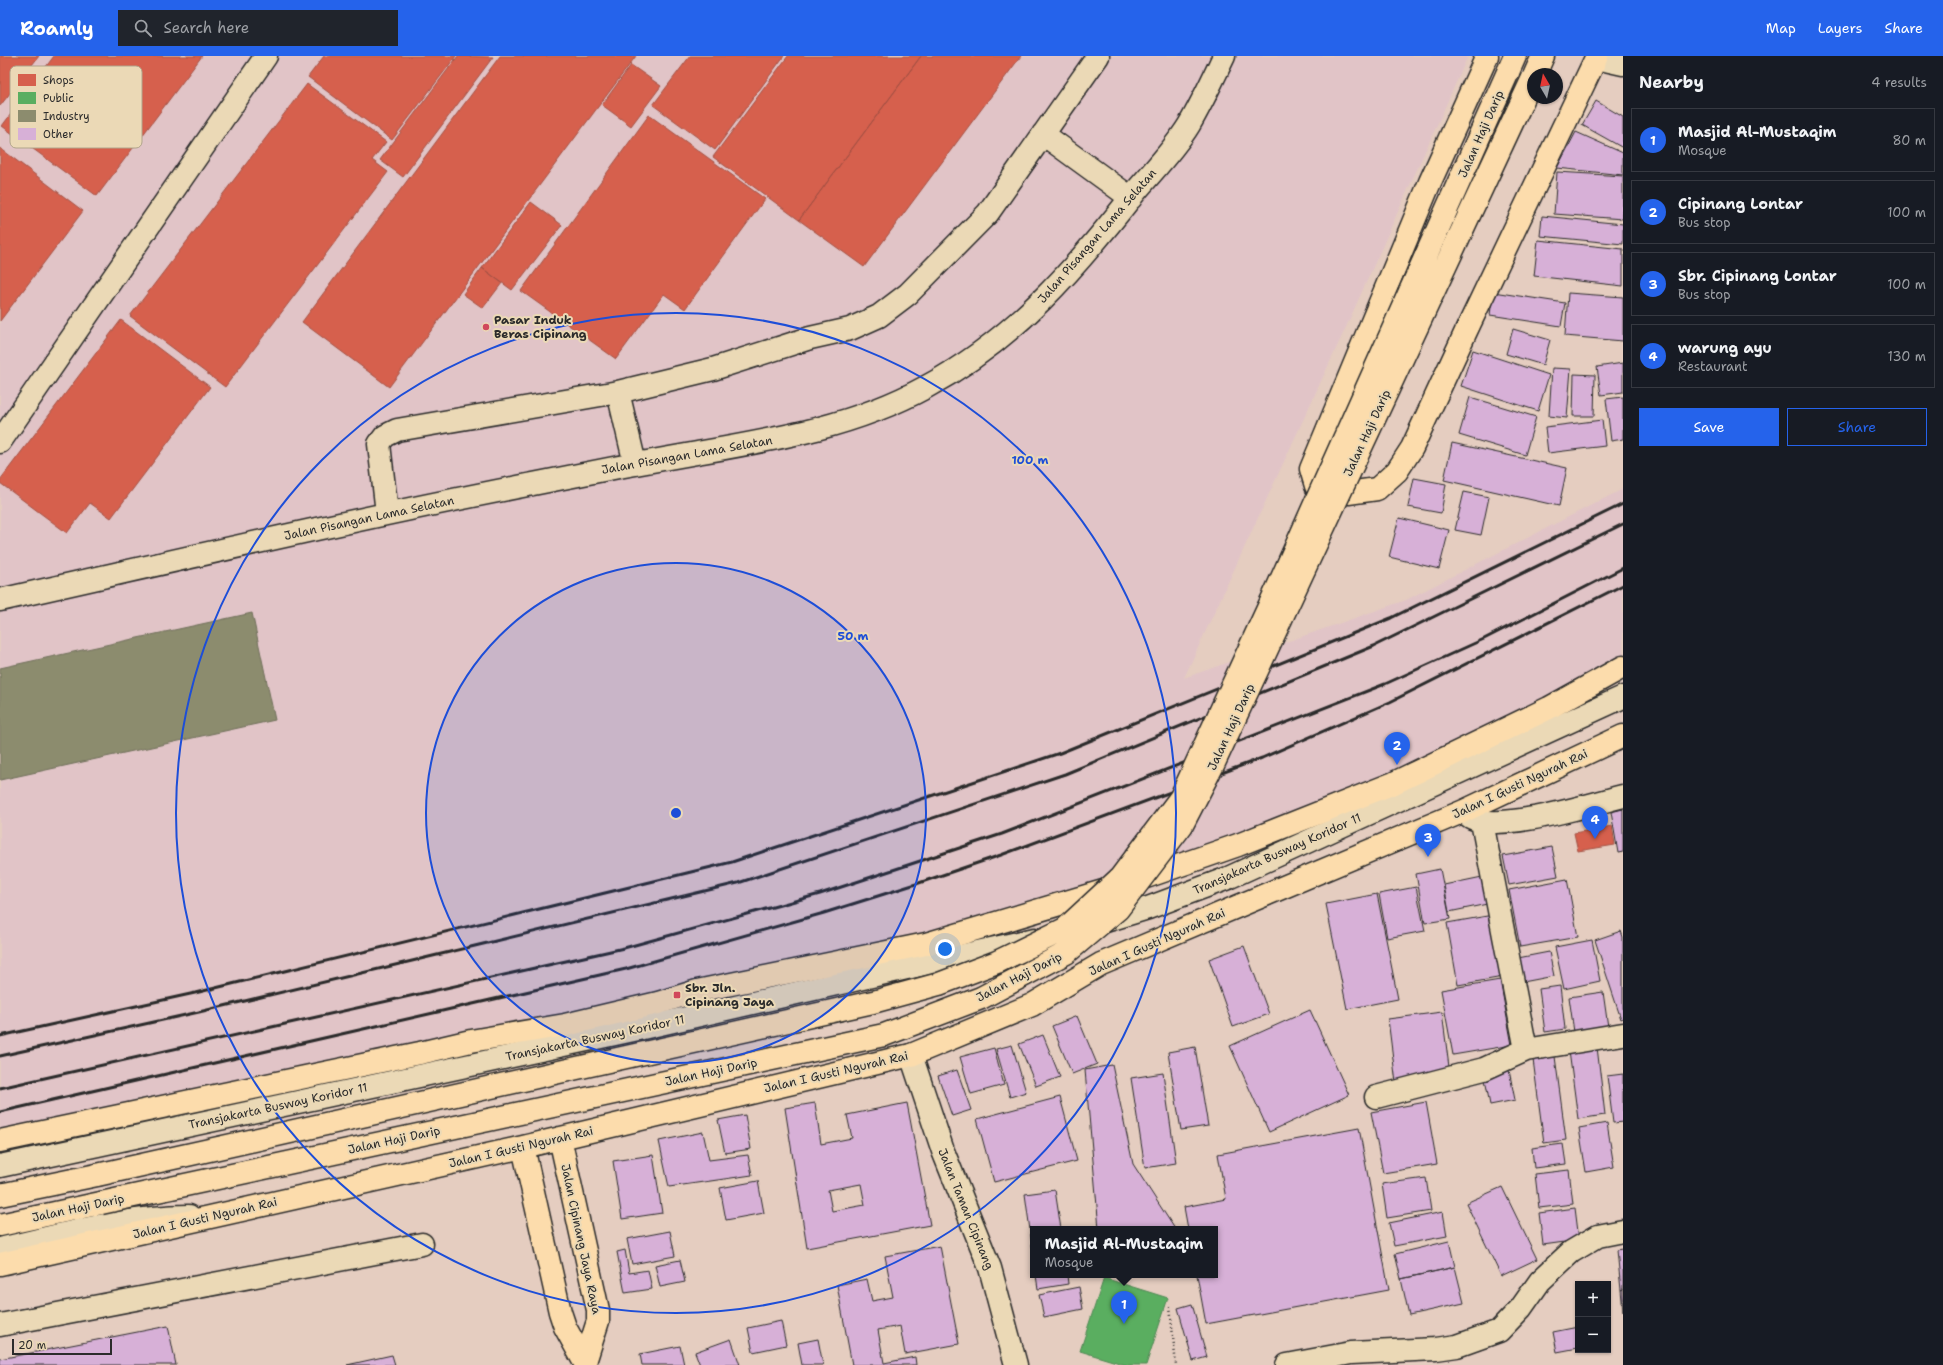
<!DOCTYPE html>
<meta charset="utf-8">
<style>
:root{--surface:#171b24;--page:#20242c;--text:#f1f3f6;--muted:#9ea1a6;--line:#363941;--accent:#2563eb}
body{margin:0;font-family:"Shantell Sans",sans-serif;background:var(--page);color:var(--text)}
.controls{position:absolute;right:12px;bottom:12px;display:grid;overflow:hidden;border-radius:0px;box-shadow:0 1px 3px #0004}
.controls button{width:36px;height:36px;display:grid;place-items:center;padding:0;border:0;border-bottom:1px solid var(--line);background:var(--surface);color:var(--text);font:20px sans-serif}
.compass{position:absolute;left:1527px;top:12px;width:36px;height:36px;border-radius:50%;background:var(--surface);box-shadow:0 1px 3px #0004;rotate:351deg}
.scale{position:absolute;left:12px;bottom:10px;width:100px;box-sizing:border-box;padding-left:4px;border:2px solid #2b2b2b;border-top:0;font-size:11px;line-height:14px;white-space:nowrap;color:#2b2b2b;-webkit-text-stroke:3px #ebd9b6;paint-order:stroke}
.you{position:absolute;left:945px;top:893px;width:14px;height:14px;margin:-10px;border:3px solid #fff;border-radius:50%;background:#1a73e8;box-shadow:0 0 0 6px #1a73e833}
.badge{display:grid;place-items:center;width:26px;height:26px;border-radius:50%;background:var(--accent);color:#fff;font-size:13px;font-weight:700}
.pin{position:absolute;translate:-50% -33px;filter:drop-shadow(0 1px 2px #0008)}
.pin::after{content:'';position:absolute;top:21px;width:14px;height:12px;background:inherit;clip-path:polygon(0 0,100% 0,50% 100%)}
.popup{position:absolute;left:1030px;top:1170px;width:188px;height:52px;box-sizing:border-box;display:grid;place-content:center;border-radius:0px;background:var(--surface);filter:drop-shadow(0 1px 3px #0005);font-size:13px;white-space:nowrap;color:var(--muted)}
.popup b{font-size:15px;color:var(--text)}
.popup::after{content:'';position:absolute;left:50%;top:100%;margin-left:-8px;border:8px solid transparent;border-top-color:var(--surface)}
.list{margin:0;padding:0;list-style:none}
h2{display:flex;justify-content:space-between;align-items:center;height:52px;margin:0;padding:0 16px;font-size:17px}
h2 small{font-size:13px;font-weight:400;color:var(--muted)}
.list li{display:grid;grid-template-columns:26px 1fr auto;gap:12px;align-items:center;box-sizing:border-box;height:64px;margin:0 8px 8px;padding:0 8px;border:1px solid var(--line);border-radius:0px}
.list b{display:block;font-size:15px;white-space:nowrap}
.list p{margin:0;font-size:13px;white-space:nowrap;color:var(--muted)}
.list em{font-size:13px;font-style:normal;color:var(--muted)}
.actions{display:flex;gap:8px;padding:12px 16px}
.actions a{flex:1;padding:9px 0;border:1px solid var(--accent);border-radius:0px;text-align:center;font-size:14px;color:var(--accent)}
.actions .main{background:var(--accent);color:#fff}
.icon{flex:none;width:22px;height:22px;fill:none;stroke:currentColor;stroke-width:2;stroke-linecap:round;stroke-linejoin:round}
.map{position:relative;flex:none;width:1623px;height:1309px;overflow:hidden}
header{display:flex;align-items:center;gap:24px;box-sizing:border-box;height:56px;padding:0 20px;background:var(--accent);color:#fff}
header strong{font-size:19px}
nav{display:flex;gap:22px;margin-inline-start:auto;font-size:14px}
.search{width:280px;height:36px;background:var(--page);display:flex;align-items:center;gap:10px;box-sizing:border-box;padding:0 14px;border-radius:0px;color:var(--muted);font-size:15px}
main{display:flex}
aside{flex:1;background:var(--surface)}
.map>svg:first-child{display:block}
.built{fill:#e1c4c7}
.shops{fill:#d6604d;stroke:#a35043}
.public{fill:#5aae61;stroke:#4c8751}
.industry{fill:#8c8c6e;stroke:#6f6f5a}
.building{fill:#d7b0d7;stroke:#2b2b2b;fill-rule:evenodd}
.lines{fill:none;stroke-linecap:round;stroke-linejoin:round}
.minor-casing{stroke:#2b2b2b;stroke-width:25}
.major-casing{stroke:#2b2b2b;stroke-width:25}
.path{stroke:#2b2b2b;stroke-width:2.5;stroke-dasharray:1 3;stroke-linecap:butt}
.minor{stroke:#ebd9b6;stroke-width:22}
.major{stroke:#fcdcac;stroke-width:22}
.rail{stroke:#2b2b2b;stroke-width:3}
.major-bridge-casing{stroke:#2b2b2b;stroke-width:25;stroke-linecap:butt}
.major-bridge{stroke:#fcdcac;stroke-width:22}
.ring{fill:none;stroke:#1d4ed8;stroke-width:2}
.poi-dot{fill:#d1495b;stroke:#ebd9b6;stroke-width:1.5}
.labels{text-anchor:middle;stroke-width:4;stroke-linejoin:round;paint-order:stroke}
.street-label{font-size:12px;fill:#2b2b2b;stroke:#ebd9b6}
.poi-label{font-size:12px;font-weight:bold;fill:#2b2b2b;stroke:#ebd9b6;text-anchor:start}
.key{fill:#ebd9b6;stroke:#b1a58c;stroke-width:1}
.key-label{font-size:11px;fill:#2b2b2b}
.centre{fill:#1d4ed8;stroke:#ebd9b6;stroke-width:2}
.ring-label{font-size:12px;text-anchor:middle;font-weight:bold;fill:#1d4ed8;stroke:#ebd9b6;stroke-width:4;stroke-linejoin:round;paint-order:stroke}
</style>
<header>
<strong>Roamly</strong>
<div class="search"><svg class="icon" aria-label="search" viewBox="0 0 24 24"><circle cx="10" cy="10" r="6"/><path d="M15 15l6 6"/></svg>Search here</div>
<nav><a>Map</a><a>Layers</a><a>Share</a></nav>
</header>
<main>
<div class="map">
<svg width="1623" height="1309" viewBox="0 0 1623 1309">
<rect width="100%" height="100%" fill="#e5cdc0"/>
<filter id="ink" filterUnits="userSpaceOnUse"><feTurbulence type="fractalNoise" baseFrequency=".025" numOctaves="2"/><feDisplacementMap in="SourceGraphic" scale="8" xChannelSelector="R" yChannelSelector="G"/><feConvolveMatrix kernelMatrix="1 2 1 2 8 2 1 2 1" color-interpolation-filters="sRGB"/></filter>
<g filter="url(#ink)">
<path class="built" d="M0,0H1468L1347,269L1184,622L1406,544L1623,433V611L1394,727L926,888L0,1085Z"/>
<path class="shops" d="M0,0H39L0,50Z
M54,0H202L97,140L2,70Z
M324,0H456L392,84L308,21Z
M458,0L493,1L403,121L380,104Z
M500,0H636L389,331L302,266Z
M690,0H784L715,94L653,49Z
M788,0H921L799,164L713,101Z
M921,0H1021L864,211L799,164Z
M631,9L661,30L631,70L602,49Z
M307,28L386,86L372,104L388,116L225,331L130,260Z
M649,59L765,143L685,253L664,238L616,303L521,235Z
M0,92L83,155L0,265Z
M531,146L562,169L512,234L482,212Z
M482,212L502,227L483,252L463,238Z
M121,264L210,331L111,462L90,447L67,477L0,427V424Z
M1612,770L1615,789L1578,795L1574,777Z"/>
<path class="public" d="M1104,1222L1168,1242L1146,1309H1126L1080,1295Z"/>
<path class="industry" d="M252,557L275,664L0,724V612Z"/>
<path class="building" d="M1596,45L1623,61V92L1582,69Z
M1576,76L1623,97V119L1557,112Z
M1557,116L1623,120V163L1554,158Z
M1542,160L1623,168V188L1540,180Z
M1538,184L1623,193V230L1534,220Z
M1493,236L1565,247L1561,270L1490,259Z
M1568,237L1623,241V285L1565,280Z
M1513,273L1550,284L1543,309L1506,298Z
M1473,294L1549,319L1538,355L1461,330Z
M1623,307V336L1601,339L1597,311Z
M1552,312L1571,313L1567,362L1549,360Z
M1574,318L1595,319L1594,360H1573Z
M1470,341L1536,361L1525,399L1459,379Z
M1623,341V383L1611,385L1606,343Z
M1602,364L1605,390L1548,397L1545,371Z
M1452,387L1567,412L1559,450L1444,424Z
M1414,422L1446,428L1441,457L1408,451Z
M1464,436L1489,441L1481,479L1455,474Z
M1399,462L1449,474L1439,513L1389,501Z
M1623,753V796L1618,797L1611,756Z
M1552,791L1558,820L1509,829L1503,800Z
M1440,813L1450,863L1425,867L1416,818Z
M1487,820L1492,847L1449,856L1444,829Z
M1567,823L1578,881L1520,891L1509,834Z
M1416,831L1425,875L1387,882L1379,838Z
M1377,838L1398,943L1347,953L1326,848Z
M1493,859L1503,921L1458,929L1447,867Z
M1621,875L1623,881V962L1621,963L1595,884Z
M1592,884L1600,925L1564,933L1555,891Z
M1244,890L1269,958L1233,971L1209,903Z
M1549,896L1554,920L1523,926L1518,902Z
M1500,924L1512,989L1453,999L1441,934Z
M1560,930L1565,973L1545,976L1539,933Z
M1603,936L1608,971L1574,976L1569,941Z
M1310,954L1349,1039L1269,1076L1230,990Z
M1442,956L1450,1019L1396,1027L1388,963Z
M1077,960L1097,1008L1072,1018L1052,970Z
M1043,979L1060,1021L1036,1030L1019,988Z
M1012,989L1026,1036L1010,1041L996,993Z
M1195,991L1208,1070L1181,1074L1168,996Z
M1597,991L1605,1059L1578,1063L1569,995Z
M994,992L1004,1029L971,1038L960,1001Z
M1554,993L1566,1084L1544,1087L1532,996Z
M1112,1009L1133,1108L1175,1173H1099L1085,1014Z
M957,1014L971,1054L952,1060L938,1020Z
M1509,1014L1515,1044L1490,1049L1484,1018Z
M1163,1017L1176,1107L1145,1112L1131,1022Z
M1623,1018V1066L1613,1067L1607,1020Z
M1060,1041L1077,1105L994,1126L977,1063Z
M1426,1046L1437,1108L1383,1117L1371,1056Z
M815,1047L821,1088L852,1082L847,1059L907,1047L930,1169L807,1192L785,1052ZM861,1128L865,1149L832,1155L828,1134Z
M745,1059L751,1093L725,1097L718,1064Z
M1607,1067L1614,1111L1586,1116L1579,1072Z
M1359,1072L1389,1234L1206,1268L1197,1219H1215V1173H1188L1184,1151L1226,1143L1218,1098Z
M703,1076L709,1104L748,1099L752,1119L669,1131L659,1085Z
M1563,1088L1566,1108L1534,1112L1532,1092Z
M653,1099L662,1157L622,1163L613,1105Z
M1569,1114L1573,1148L1539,1152L1535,1118Z
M1426,1122L1431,1155L1387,1162L1382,1128Z
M758,1125L764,1157L726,1164L720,1132Z
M1502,1131L1537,1203L1501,1220L1466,1147Z
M1055,1134L1061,1173H1033V1196L1025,1138Z
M1575,1152L1579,1184L1543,1189L1539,1157Z
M1443,1156L1447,1180L1394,1190L1389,1167Z
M670,1175L675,1200L632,1208L627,1183Z
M1449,1185L1455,1211L1401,1223L1395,1198Z
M940,1190L959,1288L905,1298L900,1270L878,1274L884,1307L915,1301L916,1309H852L837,1229L867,1223L872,1245L893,1241L885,1200Z
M1623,1193V1233L1621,1234L1617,1194Z
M625,1194L629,1217L648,1214L652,1233L625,1237L617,1196Z
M680,1204L685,1226L660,1231L655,1209Z
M1455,1211L1464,1247L1409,1259L1401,1223Z
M1036,1219H1067L1068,1228L1038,1233Z
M1079,1231L1083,1253L1044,1261L1039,1239Z
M1623,1233V1255L1621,1234Z
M1192,1248L1207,1301L1193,1305L1178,1252Z
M781,1265L786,1289L753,1296L748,1272Z
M168,1270L176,1309H0V1303Z
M1578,1271V1292L1557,1296L1553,1276Z
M731,1283L740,1309H700L695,1296Z
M818,1283L823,1309H802L798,1287Z
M680,1290L684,1309H642L640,1298Z
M392,1299L395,1309H347Z"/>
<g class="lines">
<defs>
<path id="minor" d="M1596,2L1623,8
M1043,78L1131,142
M618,336L635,408
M0,386L266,0
M387,457L379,388L385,380L397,374L618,336L713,313L810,282L850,273L879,260L908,238L988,157L1098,0
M0,544C179,504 358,462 538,427C591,416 644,406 697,397C777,383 855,370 926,331C1015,283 1075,213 1136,135C1154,114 1175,92 1189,69C1202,47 1213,23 1224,0
M1469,760C1494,779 1591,748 1623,740
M1482,766L1526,994
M1099,867L1148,852L1228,822L1623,641
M911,999L943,1095L990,1212L1016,1309
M1376,1041L1484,1013L1526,994L1623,978
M0,1110L638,973L1035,883
M0,1193C62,1179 125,1160 189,1160
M0,1269L422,1188
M1287,1309L1351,1297L1436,1293L1457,1290L1499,1275L1521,1252L1540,1225L1571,1196L1598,1180L1623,1175"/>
<path id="major" d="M1487,0L1430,126L1311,413L1316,430L1348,437L1377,433L1397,415L1412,392L1468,271L1597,0
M1508,16L1515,0
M1535,18L1543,0
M560,1082L598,1254V1265L585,1306
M0,1085L420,997L471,985L565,969L658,947L697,935L926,888L1120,830L1238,789L1394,727L1549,652L1623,611
M523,1091L560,1256L565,1271L586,1309
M0,1139L97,1119
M0,1169L101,1147
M0,1208L523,1091L911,999L1032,949L1101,908L1464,755L1623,680"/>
</defs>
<use href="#minor" class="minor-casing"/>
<use href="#major" class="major-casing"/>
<path class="path" d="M1170,1251L1176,1309"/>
<use href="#minor" class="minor"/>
<use href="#major" class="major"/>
<path class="rail" d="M0,980L195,937L732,806L1060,697L1391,562L1623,448
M0,1000L199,956L738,827L1065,718L1374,590L1623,468
M0,1032L624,892L820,838L1002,778L1385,628L1484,583L1623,512
M0,1056L626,913L824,857L916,828L1001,799L1262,702L1390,646L1623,529"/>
<defs>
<path id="major-bridge" d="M97,1119L873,946L939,928L997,906L1065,873L1120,822L1181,741L1277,533L1508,16
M101,1147L884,979L981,942L1066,897L1118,853L1182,769L1213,709L1533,22"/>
</defs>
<use href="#major-bridge" class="major-bridge-casing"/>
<use href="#major-bridge" class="major-bridge"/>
</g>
</g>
<circle cx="676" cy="757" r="250" fill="#1d4ed8" fill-opacity=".12"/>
<g class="ring">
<circle cx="676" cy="757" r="250"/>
<circle cx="676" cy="757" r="500"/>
</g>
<g class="poi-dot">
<circle cx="486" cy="271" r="4"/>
<rect x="673" y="935" width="8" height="8" rx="2"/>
</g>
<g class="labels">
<g class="street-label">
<text transform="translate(1481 78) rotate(-66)" y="4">Jalan Haji Darip</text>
<text transform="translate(1097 180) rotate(-49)" y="4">Jalan Pisangan Lama Selatan</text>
<text transform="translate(1367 377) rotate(-65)" y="4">Jalan Haji Darip</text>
<text transform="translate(687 399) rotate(-10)" y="4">Jalan Pisangan Lama Selatan</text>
<text transform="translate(369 462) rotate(-12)" y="4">Jalan Pisangan Lama Selatan</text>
<text transform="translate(1231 671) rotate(-65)" y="4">Jalan Haji Darip</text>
<text transform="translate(1520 728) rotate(-25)" y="4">Jalan I Gusti Ngurah Rai</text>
<text transform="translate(1277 798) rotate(-24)" y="4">Transjakarta Busway Koridor 11</text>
<text transform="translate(1157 886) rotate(-24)" y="4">Jalan I Gusti Ngurah Rai</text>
<text transform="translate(1019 921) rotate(-27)" y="4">Jalan Haji Darip</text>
<text transform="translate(595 982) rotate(-12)" y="4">Transjakarta Busway Koridor 11</text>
<text transform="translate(711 1016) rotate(-12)" y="4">Jalan Haji Darip</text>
<text transform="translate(836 1016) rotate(-13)" y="4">Jalan I Gusti Ngurah Rai</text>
<text transform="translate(278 1050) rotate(-12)" y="4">Transjakarta Busway Koridor 11</text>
<text transform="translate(394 1084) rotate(-12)" y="4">Jalan Haji Darip</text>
<text transform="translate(521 1091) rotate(-13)" y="4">Jalan I Gusti Ngurah Rai</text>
<text transform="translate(78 1152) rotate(-12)" y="4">Jalan Haji Darip</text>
<text transform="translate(966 1153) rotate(68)" y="4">Jalan Taman Cipinang</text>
<text transform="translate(205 1162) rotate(-13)" y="4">Jalan I Gusti Ngurah Rai</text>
<text transform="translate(581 1183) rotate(78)" y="4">Jalan Cipinang Jaya Raya</text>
</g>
<g class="poi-label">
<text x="494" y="268">Pasar Induk<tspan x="494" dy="14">Beras Cipinang</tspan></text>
<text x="685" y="936">Sbr. Jln.<tspan x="685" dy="14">Cipinang Jaya</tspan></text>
</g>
</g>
<rect x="10" y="10" width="132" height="82" rx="6" class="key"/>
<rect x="18" y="18" width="18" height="12" fill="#d6604d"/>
<rect x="18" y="36" width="18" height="12" fill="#5aae61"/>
<rect x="18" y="54" width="18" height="12" fill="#8c8c6e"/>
<rect x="18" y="72" width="18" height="12" fill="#d7b0d7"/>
<g class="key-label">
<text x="43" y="28">Shops</text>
<text x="43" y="46">Public</text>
<text x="43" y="64">Industry</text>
<text x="43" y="82">Other</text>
</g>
<circle cx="676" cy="757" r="6" class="centre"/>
<g class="ring-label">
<text x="1030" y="408">100 m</text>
<text x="853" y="584">50 m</text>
</g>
</svg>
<div class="controls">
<button>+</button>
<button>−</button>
</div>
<svg class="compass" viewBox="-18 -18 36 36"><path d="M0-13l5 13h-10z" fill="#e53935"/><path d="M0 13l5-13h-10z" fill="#9ea1a6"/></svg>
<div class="scale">20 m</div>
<div class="you"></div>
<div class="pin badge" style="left:1124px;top:1268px">1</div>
<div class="popup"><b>Masjid Al-Mustaqim</b>Mosque</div>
<div class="pin badge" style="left:1397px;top:709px">2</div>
<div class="pin badge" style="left:1428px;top:801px">3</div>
<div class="pin badge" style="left:1595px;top:783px">4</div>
</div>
<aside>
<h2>Nearby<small>4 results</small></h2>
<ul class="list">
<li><span class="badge">1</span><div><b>Masjid Al-Mustaqim</b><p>Mosque</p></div><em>80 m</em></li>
<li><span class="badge">2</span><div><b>Cipinang Lontar</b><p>Bus stop</p></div><em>100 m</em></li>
<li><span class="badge">3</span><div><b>Sbr. Cipinang Lontar</b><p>Bus stop</p></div><em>100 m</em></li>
<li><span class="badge">4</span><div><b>warung ayu</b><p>Restaurant</p></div><em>130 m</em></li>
</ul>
<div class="actions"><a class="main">Save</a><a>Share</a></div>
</aside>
</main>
